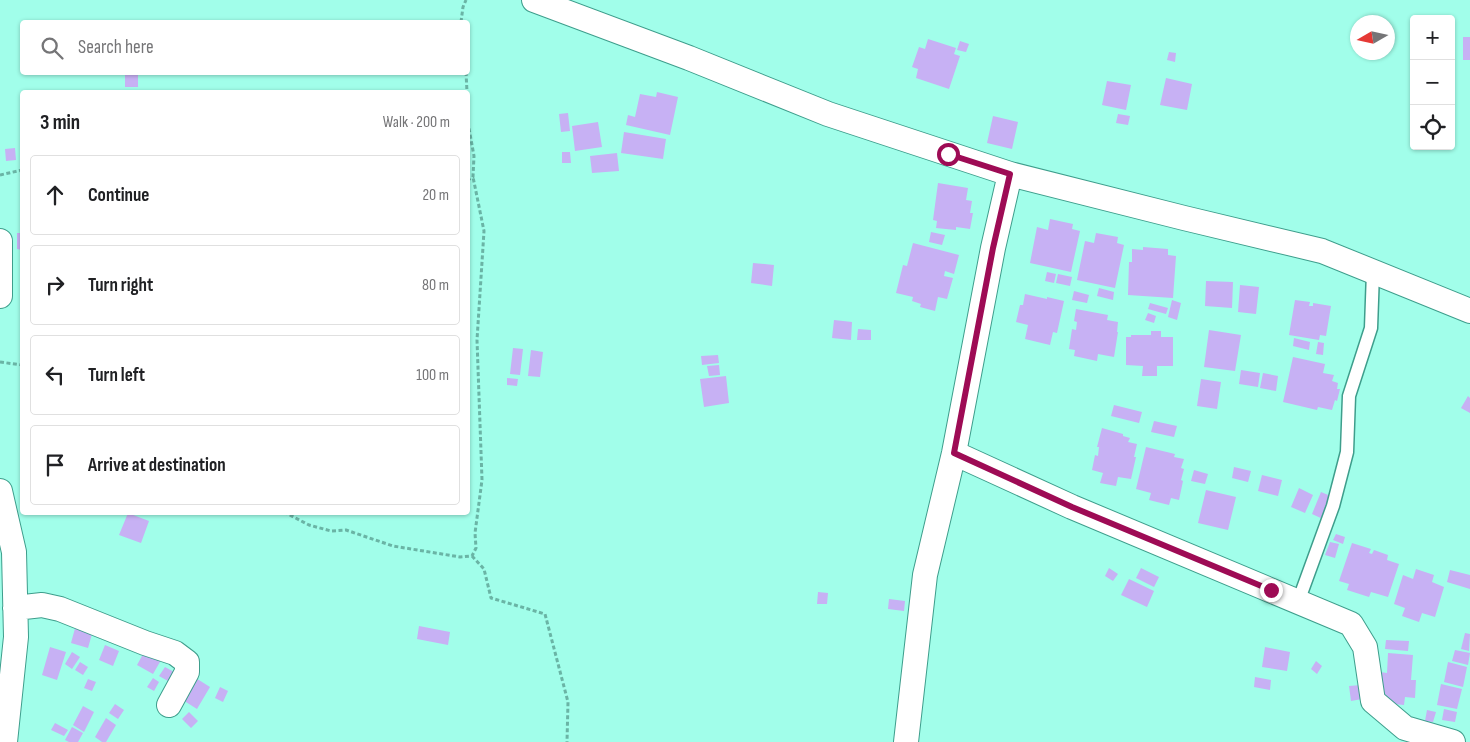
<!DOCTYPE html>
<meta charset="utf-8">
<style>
:root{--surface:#fff;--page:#f6f6f6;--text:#202124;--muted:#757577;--line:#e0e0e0}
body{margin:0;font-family:"Sofia Sans Condensed",sans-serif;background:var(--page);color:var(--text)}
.controls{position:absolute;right:15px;top:15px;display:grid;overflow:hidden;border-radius:5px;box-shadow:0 1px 4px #0004}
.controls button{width:45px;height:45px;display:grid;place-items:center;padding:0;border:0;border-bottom:1px solid var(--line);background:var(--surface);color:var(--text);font:25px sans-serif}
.compass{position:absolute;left:1350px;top:15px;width:45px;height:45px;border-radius:50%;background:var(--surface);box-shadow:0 1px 4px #0004;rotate:261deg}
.stop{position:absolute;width:15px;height:15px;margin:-11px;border:4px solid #9e0b55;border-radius:50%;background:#fff}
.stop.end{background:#9e0b55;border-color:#fff;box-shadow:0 1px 5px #0008}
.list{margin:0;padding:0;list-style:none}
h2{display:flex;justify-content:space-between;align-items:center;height:65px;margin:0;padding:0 20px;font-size:21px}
h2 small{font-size:16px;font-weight:400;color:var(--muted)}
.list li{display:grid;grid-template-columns:32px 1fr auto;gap:15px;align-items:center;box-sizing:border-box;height:80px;margin:0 10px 10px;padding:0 10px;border:1px solid var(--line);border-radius:5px}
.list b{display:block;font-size:19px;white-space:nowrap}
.list em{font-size:16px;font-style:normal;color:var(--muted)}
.icon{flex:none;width:28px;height:28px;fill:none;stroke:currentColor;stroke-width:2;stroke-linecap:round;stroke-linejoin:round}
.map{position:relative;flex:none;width:1470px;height:742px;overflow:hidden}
.search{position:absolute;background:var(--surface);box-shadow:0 1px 4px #0004;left:20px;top:20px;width:450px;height:55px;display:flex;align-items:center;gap:12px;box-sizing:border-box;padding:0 18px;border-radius:5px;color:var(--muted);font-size:19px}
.panel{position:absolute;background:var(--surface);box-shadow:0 1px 4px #0004;left:20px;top:90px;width:450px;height:425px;border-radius:5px}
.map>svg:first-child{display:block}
.building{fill:#c7b1f4}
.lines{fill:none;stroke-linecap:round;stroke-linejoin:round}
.service-casing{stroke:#3e9e8c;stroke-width:15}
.minor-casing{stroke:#3e9e8c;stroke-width:26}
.path{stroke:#6ab4a5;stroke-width:3;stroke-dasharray:4 2.5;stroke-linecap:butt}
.service{stroke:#fff;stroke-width:12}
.minor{stroke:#fff;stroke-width:24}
.route{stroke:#9e0b55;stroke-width:6}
</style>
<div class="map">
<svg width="1470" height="742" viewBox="0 0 1470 742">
<rect width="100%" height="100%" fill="#a1feea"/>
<path class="building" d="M1463,37H1470V60H1463Z
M928,39L956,48L954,54L960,56L949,89L916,78L918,69L912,67L919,47L925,49Z
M960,41L969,44L966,52L957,50Z
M1169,52L1176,53L1175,62L1167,60Z
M125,72H138V87H125Z
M1166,78L1192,84L1187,110L1160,105Z
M1107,81L1131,85L1126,110L1102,105Z
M657,92L678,97L670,135L626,125L628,115L635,117L640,94L656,97Z
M568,113L570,131L561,132L559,114Z
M1118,114L1130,116L1128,125L1116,123Z
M993,116L1018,122L1012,149L987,143Z
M598,122L602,147L575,151L572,126Z
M624,132L666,139L663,159L621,153Z
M15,148L16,160L6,161L5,149Z
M562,152H570L571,163H562Z
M617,153L619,171L592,173L590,156Z
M938,183L968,188L966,200L972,201L970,213H973L970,229L956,227V230L936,228L937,221L933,220Z
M1050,219L1073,224L1072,229L1080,231L1071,272L1030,263L1037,227L1048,230Z
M931,232L945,235L942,245L929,242Z
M17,233H22V250L17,249Z
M1096,233L1118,237L1117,243L1124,245L1115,288L1077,280L1085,241L1094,243Z
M913,243L959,255L954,274L945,271L944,276L953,278L947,299L938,297L935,311L920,307L921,304L912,301L913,297L896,293L903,265L907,266Z
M1143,247L1168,249V255L1176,256L1173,298L1128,295L1129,262H1132V249L1143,250Z
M753,263L774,265L772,286L751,283Z
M1047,272L1056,274L1054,283L1045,281Z
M1058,274L1072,277L1070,286L1056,283Z
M1206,281L1233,282L1232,308L1205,306Z
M1240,285L1259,287L1256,314L1238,312Z
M1099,288L1114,292L1113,300L1097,296Z
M1074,291L1089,295L1087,303L1072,300Z
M1025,294L1047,299V297L1064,301L1057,333L1053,332L1050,345L1025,339L1028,325L1016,322L1020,305H1023Z
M1172,300L1181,303L1177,320L1168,317Z
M1295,300L1310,302L1309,306H1313V303L1331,306L1326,336L1320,335L1319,340L1289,335Z
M1150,303L1168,308L1166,314L1148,309Z
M1076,309L1108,315L1107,320L1118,322L1117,332H1118L1114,357L1098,354L1097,361L1074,356L1075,350L1069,349L1072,329L1076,330L1077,322L1074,321Z
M1148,313L1156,316L1154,323L1145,320Z
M834,320L852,322L851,340L832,338Z
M858,329L871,330V340H857Z
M1209,330L1241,335L1235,371L1204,367Z
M1151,331H1161V337H1173V366H1157V376H1142L1143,366L1126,365V337H1131V335H1151Z
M1294,338L1310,342L1309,350L1293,346Z
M1318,342L1324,343L1323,355L1316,354Z
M513,348L523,349L520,375L510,374Z
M531,350L543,352L540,377L528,376Z
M718,355L719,363L702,365L701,356Z
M1293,357L1325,364L1323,373L1334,375L1332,381L1338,383L1337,389H1340L1337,401L1335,400L1332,410L1318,407L1317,410L1283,402Z
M719,365L720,375L709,376L707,366Z
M1241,370L1260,373L1258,387L1239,384Z
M1263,373L1278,376L1276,391L1260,388Z
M726,376L729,403L704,407L700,379Z
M507,378L518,379L517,386L507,385Z
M1201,379L1221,382L1217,409L1197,406Z
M1468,396L1470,398V413L1461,408Z
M1114,405L1142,412L1139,423L1111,416Z
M1154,421L1177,426L1174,437L1151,432Z
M1102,428L1123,434V436L1130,438L1128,442L1137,444L1134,457H1136L1131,479L1118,477L1116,486L1100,483L1103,473L1092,470L1095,455L1098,456L1099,447H1097Z
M1146,447L1175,454L1174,457L1184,459L1181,468L1184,469L1181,480L1183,481L1179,500L1171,498L1169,505L1149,500L1151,493L1136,489Z
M1234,467L1251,471L1248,482L1232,478Z
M1194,470L1208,474L1205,484L1191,481Z
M1262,475L1282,480L1278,496L1258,491Z
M1299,488L1313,495L1305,513L1291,507Z
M1206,490L1236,497L1228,530L1198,523Z
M1321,492L1333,497L1325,520L1312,514Z
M128,513L149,521L141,543L119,535Z
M1336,534L1345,537L1343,544L1333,540Z
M1330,542L1339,544L1335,558L1325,555Z
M1352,543L1371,549L1369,553L1372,554L1374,550L1388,555L1387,560L1399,564L1388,597L1371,592L1369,597L1347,590L1349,584L1339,581Z
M1109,568L1118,574L1113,581L1105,576Z
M1141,568L1159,577L1154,587L1136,578Z
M1416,569L1434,575L1432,582L1444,587L1435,617L1422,613L1419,622L1402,616L1405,608L1394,604L1403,575L1413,579Z
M1450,570L1470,575V589L1447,582Z
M1129,579L1154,591L1147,607L1121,595Z
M818,592L828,593L827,604H817Z
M889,599L905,601L904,611L888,609Z
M77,621L94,627L88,648L71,643Z
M419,626L450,632L448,645L417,639Z
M1465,633L1470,634L1469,651L1461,649Z
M1386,640L1409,641L1408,651L1385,649Z
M105,645L119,651L113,666L99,660Z
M148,645L164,655L153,674L137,665Z
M50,647L66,652L57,680L42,675Z
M1265,647L1290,652L1287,671L1262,667Z
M1455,650L1470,653L1468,665L1452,661Z
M72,652L80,657L72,669L65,664Z
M1388,653L1413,655L1411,680H1416L1415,698L1405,697L1404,705L1384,703L1379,696L1380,672L1387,673Z
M1316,661L1322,666L1317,674L1311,669Z
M80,662L88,667L83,675L75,670Z
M1448,662L1467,667L1463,687L1444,682Z
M165,667L174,672L168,681L159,676Z
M191,675L210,687L197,709L178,697Z
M1255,677L1271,680L1270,690L1254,687Z
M153,678L159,682L154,691L147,687Z
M88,679L96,682L92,691L84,688Z
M1441,684L1462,689L1457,709L1437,705Z
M1361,685L1362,699L1351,701L1349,686Z
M220,687L228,691L223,702L215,698Z
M115,704L124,710L118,719L109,713Z
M83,706L94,712L84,732L73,725Z
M1444,709L1457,712L1455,722L1442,720Z
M1427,710L1436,712L1433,722L1425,721Z
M189,712L198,721L191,728L182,719Z
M106,718L116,725L106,742H102L95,737Z
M55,723L68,730L64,736L51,730Z
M72,727L83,733L78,742H69L65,740Z"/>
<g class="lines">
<defs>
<path id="service" d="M1298,602L1333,506L1347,452L1349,396L1371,328L1373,272"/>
<path id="minor" d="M534,0L689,58L828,114L1010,174L1184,218L1322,251L1470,311
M0,241V296
M954,453L1072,507L1351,624L1365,647L1373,701L1405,728L1453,742
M0,491L14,552L16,637L5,742
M15,608L42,605L60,609L145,643L175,653L187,662V672L169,705
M906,742L925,575L954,453L993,248L1010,174"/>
</defs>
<use href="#service" class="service-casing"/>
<use href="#minor" class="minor-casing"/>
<path class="path" d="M461,22L463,7L466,0
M466,72L467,92
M468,109V123L474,156L473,177L468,180
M0,175L22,170
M0,362L22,365
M284,512L309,525L331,531L346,530L393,546L460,557L472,556L476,548L475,533L482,480L477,340L484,231L473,177
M472,556L484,569L491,598L545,614L568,702L567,742"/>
<use href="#service" class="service"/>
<use href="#minor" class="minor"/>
</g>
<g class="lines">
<path class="route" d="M948,154L1010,174L993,248L954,453L1072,507L1271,590"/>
</g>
</svg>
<div class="controls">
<button>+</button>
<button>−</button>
<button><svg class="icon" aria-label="locate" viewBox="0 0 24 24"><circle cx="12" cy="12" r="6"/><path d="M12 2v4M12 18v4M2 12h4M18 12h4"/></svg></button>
</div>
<svg class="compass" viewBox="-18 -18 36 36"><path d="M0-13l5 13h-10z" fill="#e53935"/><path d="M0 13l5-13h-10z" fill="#757577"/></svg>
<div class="stop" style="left:948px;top:154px"></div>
<div class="stop end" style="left:1271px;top:590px"></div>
<div class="search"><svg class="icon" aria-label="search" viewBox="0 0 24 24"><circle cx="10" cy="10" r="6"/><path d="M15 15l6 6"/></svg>Search here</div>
<section class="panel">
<h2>3 min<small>Walk · 200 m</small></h2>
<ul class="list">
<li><svg class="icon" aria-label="ahead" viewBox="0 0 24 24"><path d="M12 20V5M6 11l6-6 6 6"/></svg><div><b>Continue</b></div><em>20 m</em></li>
<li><svg class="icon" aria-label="right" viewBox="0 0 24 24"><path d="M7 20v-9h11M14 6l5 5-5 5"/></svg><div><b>Turn right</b></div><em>80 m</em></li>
<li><svg class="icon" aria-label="left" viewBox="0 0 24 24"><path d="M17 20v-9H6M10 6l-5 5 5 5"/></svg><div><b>Turn left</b></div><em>100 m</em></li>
<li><svg class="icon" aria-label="arrive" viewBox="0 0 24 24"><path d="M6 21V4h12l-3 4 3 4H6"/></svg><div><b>Arrive at destination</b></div></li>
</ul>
</section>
</div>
